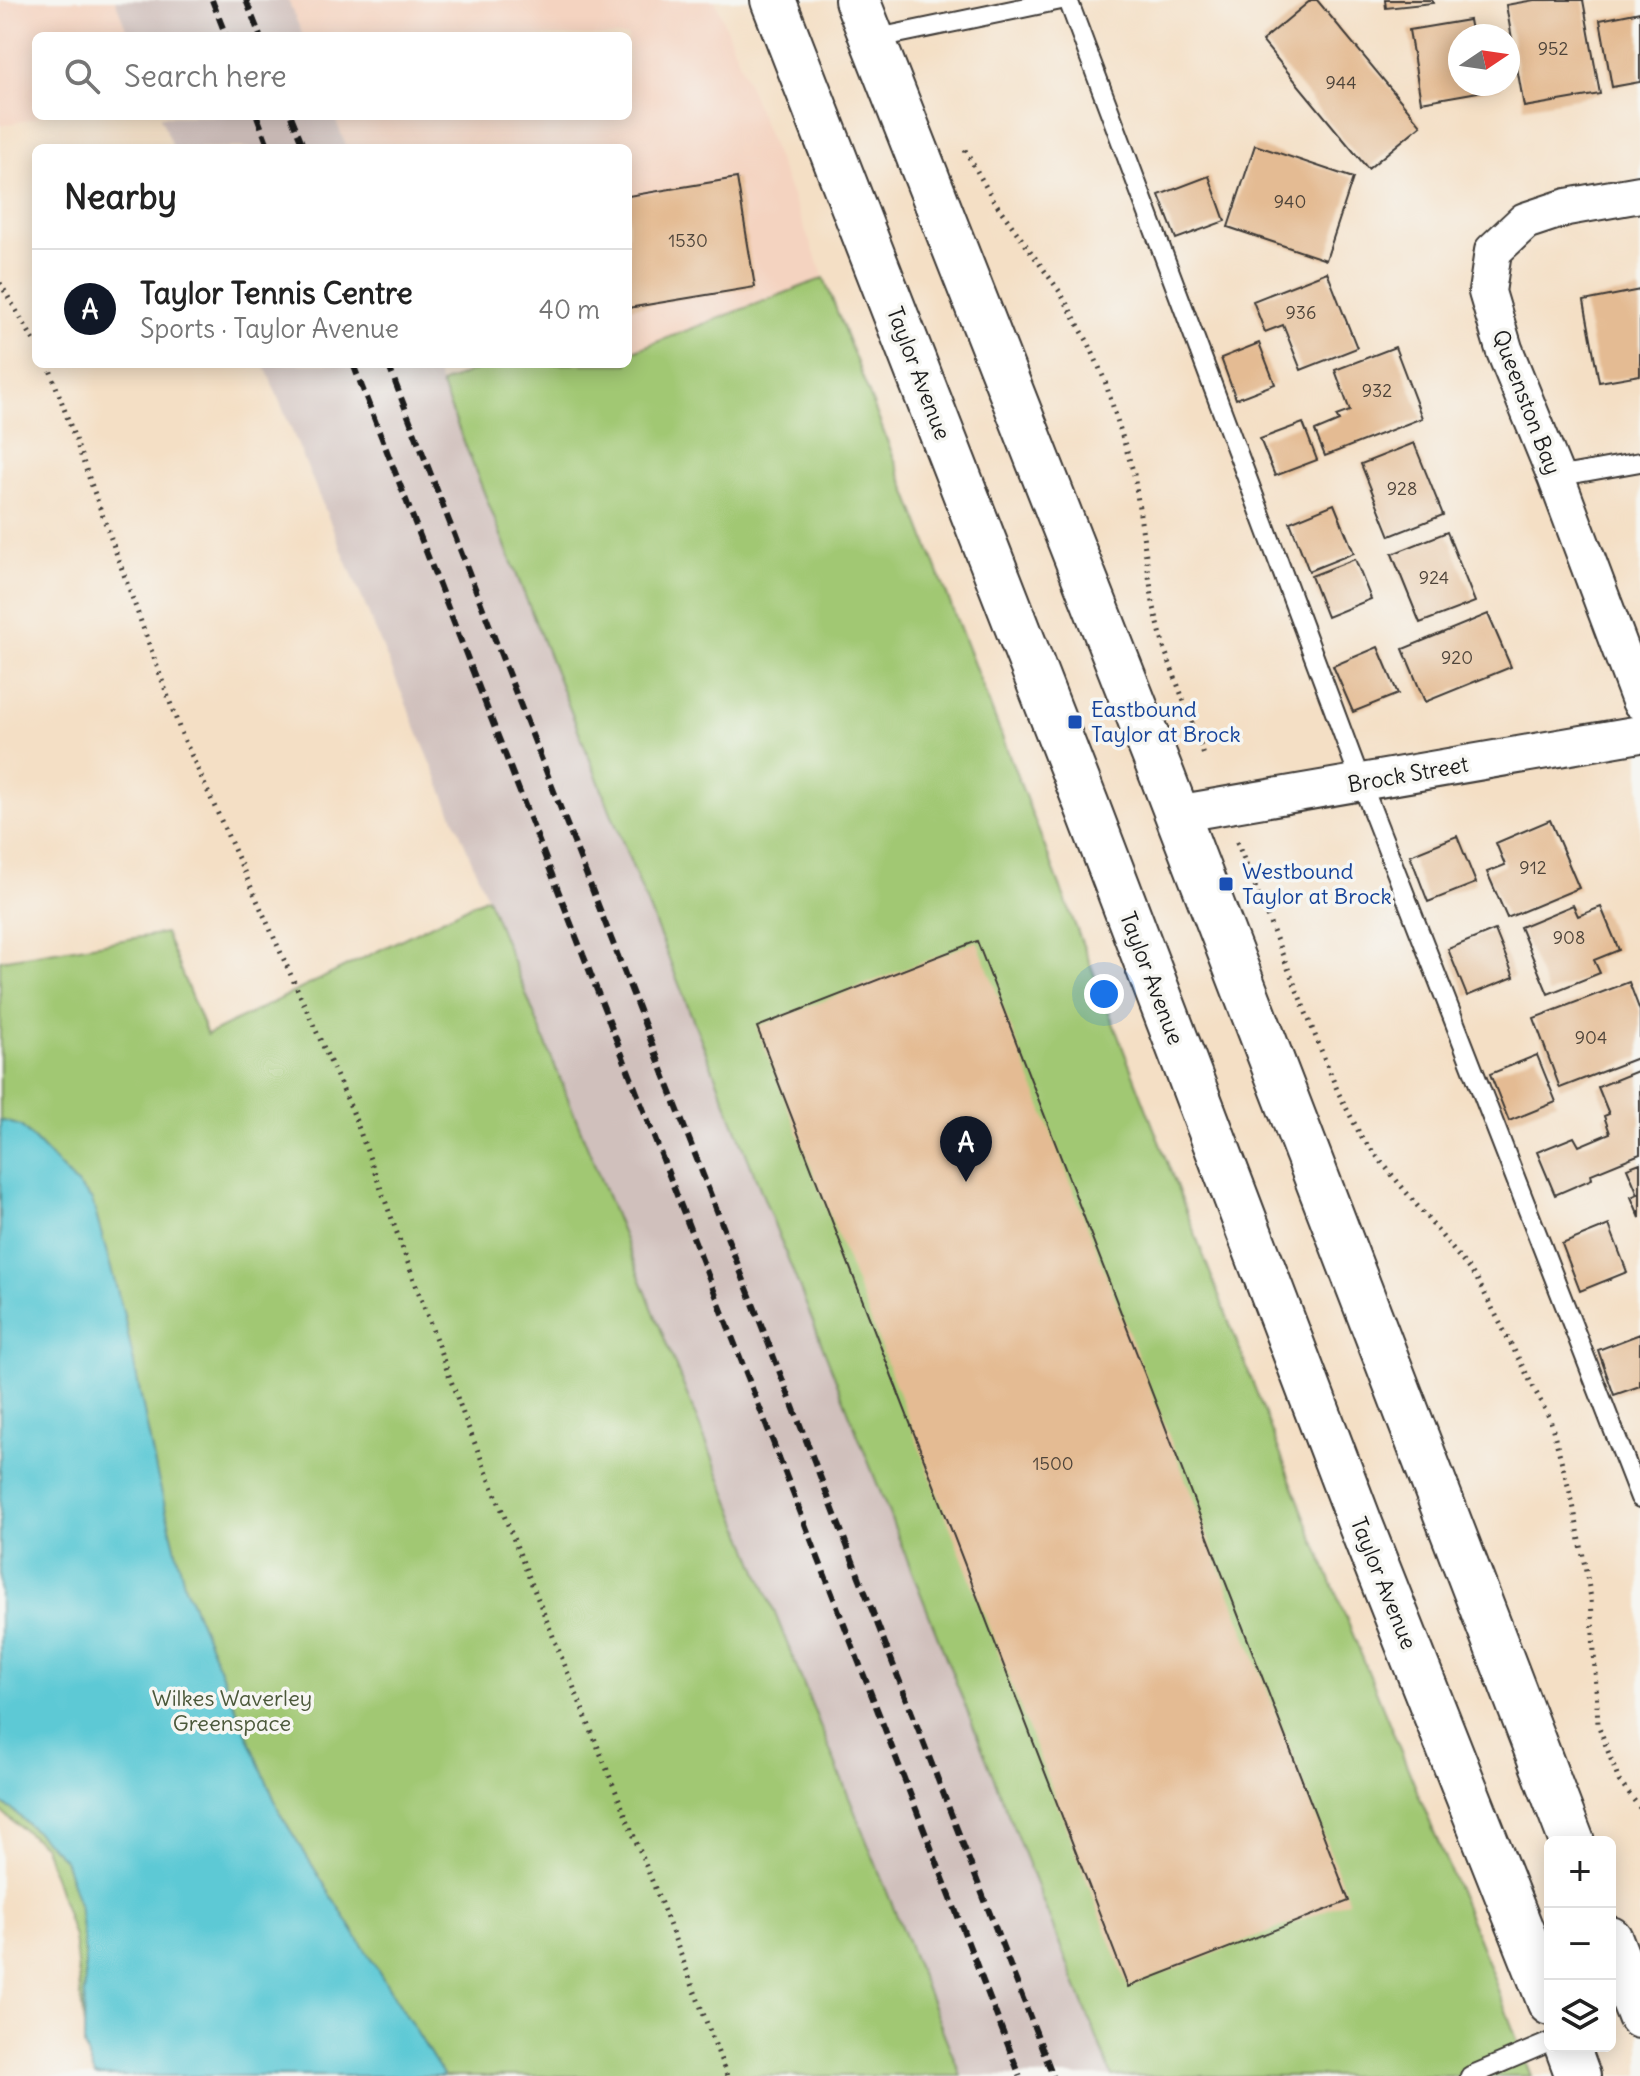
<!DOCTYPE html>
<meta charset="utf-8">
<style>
:root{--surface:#fff;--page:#f6f6f6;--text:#222;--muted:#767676;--line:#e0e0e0;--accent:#111827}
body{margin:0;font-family:Delius,sans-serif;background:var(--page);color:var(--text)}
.controls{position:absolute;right:24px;bottom:24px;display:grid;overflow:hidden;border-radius:12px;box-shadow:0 4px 20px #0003}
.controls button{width:72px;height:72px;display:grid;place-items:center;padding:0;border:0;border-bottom:2px solid var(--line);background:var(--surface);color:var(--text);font:40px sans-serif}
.compass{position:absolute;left:1448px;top:24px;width:72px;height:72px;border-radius:50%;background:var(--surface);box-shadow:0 4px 20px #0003;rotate:77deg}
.you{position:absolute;left:1104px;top:994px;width:28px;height:28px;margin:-20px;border:6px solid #fff;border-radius:50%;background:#1a73e8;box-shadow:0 0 0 12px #1a73e833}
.badge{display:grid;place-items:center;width:52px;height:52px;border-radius:50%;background:var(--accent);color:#fff;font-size:26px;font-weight:700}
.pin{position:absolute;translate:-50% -66px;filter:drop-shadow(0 2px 4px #0008)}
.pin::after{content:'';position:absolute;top:42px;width:28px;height:24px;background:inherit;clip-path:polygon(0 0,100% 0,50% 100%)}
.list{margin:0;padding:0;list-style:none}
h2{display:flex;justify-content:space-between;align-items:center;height:104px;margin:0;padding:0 32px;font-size:34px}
h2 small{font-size:26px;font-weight:400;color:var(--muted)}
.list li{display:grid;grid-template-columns:52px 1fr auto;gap:24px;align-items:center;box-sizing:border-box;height:120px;padding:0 32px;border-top:2px solid var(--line)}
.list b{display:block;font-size:30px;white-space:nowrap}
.list p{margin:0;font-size:26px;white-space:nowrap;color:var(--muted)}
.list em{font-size:26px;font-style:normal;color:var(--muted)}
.icon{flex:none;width:44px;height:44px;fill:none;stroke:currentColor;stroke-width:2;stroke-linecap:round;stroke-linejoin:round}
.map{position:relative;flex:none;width:1640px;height:2076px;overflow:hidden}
.search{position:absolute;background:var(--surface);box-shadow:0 4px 20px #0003;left:32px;top:32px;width:600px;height:88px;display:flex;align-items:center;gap:20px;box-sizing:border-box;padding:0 28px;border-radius:12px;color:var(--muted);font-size:30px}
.panel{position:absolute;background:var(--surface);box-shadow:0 4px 20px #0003;left:32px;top:144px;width:600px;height:224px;border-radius:12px}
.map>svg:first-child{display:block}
.built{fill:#f4d3c0}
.industrial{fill:#d0c0bc}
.green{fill:#a1c873;stroke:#5e7248;stroke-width:2}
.water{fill:#5dc9d5;stroke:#3c7278;stroke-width:2}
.building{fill:#e4bb93}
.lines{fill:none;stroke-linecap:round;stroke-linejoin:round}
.lane-casing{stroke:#3c3935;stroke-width:22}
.street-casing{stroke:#3c3935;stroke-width:40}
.secondary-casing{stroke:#3c3935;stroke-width:48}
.path{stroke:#3c3935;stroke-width:5;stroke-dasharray:2 6;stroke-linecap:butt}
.lane{stroke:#fff;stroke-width:18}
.street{stroke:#fff;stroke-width:36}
.secondary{stroke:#fff;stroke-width:44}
.rail{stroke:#1c1c1c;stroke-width:6;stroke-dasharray:12 6;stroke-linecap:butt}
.transit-dot{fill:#1a4fb4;stroke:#f6f6f2;stroke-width:3}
.labels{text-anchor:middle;stroke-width:7;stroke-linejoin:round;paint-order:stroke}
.number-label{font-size:18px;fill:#4e443a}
.street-label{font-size:22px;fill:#1c1c1c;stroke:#f6f6f2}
.transit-label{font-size:22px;fill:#164399;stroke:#f6f6f2;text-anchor:start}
.park-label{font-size:22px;fill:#4b583a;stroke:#f6f6f2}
</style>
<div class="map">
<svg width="1640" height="2076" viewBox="0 0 1640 2076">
<rect width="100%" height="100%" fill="#f6f6f2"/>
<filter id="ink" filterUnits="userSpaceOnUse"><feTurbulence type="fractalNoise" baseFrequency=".0125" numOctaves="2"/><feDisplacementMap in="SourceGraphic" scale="16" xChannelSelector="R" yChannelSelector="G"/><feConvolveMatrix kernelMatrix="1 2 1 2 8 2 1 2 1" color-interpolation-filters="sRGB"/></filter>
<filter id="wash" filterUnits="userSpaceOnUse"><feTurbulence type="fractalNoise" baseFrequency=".006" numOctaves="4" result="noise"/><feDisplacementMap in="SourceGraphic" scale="32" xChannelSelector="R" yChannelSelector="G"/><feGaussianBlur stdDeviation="1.8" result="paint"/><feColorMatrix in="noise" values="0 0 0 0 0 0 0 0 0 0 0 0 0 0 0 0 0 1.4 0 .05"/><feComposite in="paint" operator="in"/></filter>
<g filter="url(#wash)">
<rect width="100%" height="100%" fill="#f4dfc5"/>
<path class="built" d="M0,0H115L129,36H36V116H45L0,126Z
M288,0H715L824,278L628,353V148H347L334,116H628V36H303Z"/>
<path class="industrial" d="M115,0H288L303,36H129Z
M160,116H334L347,148H173Z
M264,364H433L1112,2076H961L487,897Z"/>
<path class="green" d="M824,278L1308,1525L1487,1961L1531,2076H1112L441,384L489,364H628V353Z
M487,897L961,2076H96L86,2043L74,1937L44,1846L0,1811V960L165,933L207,1035Z"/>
<path class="water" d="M0,1120L21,1126L92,1200L124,1315L156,1470L185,1587L281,1815L444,2076H95L84,2046L85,1954L79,1905L64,1859L13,1810L0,1802Z"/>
<g id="blocks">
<path class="building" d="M1311,0H1317L1421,125L1368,169L1262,41Z
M1385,0H1432L1433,3L1386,8Z
M1534,0H1583L1600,94L1524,107L1506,5Z
M1640,12V82L1612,87L1600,20Z
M1469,20L1472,36H1460V84H1500L1501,88L1421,102L1409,30Z
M1255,145L1353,178L1326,260L1228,227Z
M1209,176L1225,221L1176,239L1159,195Z
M737,178L755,287L628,308V196Z
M1327,272L1357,348L1301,370L1283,325L1265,332L1253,301Z
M1640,290V375L1599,382L1584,301Z
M1259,343L1275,384L1236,399L1221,358Z
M1395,347L1422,418L1325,456L1315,431L1339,421L1336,416L1350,411L1335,370Z
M1303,423L1317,460L1275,476L1260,439Z
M1414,443L1443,515L1390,536L1361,464Z
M1334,504L1354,553L1309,571L1290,522Z
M1447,532L1475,602L1420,623L1392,554Z
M1355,559L1371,599L1327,617L1311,576Z
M1488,614L1511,667L1425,702L1403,649Z
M1378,647L1398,694L1353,712L1333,666Z
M1550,820L1579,888L1507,918L1487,872L1505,865L1496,843Z
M1457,836L1476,883L1428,902L1410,855Z
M1573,905L1578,916L1601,907L1619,950L1594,960L1600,973L1548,994L1520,927Z
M1495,930L1514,977L1467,996L1448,949Z
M977,941L1349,1901L1128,1987L757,1027Z
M1629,982L1640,1011V1057L1560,1088L1534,1018Z
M1537,1055L1556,1102L1509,1121L1490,1074Z
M1640,1070V1154L1591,1174L1592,1179L1555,1195L1537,1152L1574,1137L1579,1146L1610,1133L1604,1116L1609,1114L1598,1087Z
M1640,1163V1218L1631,1197L1638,1194L1627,1168Z
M1609,1225L1627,1272L1580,1291L1562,1244Z
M1640,1334V1386L1614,1395L1598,1350Z"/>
</g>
</g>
<g filter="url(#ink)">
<use href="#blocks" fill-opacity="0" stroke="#3c3935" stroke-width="2"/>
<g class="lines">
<defs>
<path id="lane" d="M1068,0L1361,782L1640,1498
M873,39L1061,0
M1556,477L1640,462
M1470,2076L1550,2042"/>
<path id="street" d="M1640,194L1567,207L1525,221L1493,251L1487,292L1504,349L1556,477L1640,701
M1176,814L1640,734"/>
<path id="secondary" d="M773,0L1087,806L1361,1526L1550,2003
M857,0L1162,775L1572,1842
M1610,1939L1640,2016
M1567,2046L1578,2076"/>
</defs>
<use href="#lane" class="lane-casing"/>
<use href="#street" class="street-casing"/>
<use href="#secondary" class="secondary-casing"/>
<path class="path" d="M965,150L994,201L1060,292L1089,344L1105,381L1134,474L1153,603L1164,648L1205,758
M0,283L36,344
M48,364L180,730L352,1110L465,1419L663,1908L727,2076
M1237,842L1338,1092L1362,1138L1477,1279L1550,1419L1573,1504L1591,1598L1598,1724L1619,1781L1640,1808"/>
<use href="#lane" class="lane"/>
<use href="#street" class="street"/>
<use href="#secondary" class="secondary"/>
<path class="rail" d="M212,0L226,36
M246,0L260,36
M257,116L269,148
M291,116L304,148
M353,364L1020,2076
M388,364L1053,2076"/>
</g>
</g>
<g class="transit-dot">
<rect x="1067" y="714" width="16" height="16" rx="4"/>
<rect x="1218" y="876" width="16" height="16" rx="4"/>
</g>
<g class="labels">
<g class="number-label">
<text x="1553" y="55">952</text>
<text x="1341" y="89">944</text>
<text x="1290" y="208">940</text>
<text x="688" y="247">1530</text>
<text x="1301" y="319">936</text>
<text x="1377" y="397">932</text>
<text x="1402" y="495">928</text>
<text x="1434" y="584">924</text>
<text x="1457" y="664">920</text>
<text x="1533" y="874">912</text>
<text x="1569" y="944">908</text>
<text x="1591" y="1044">904</text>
<text x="1053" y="1470">1500</text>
</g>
<g class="street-label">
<text transform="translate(919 373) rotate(69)" y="8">Taylor Avenue</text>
<text transform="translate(1527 402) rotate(69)" y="8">Queenston Bay</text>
<text transform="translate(1408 774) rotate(-10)" y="8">Brock Street</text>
<text transform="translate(1152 978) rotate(69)" y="8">Taylor Avenue</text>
<text transform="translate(1384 1583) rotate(68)" y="8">Taylor Avenue</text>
</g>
<g class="transit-label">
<text x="1091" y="717">Eastbound<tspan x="1091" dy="25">Taylor at Brock</tspan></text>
<text x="1242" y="879">Westbound<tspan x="1242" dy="25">Taylor at Brock</tspan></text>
</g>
<g class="park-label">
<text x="232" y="1706">Wilkes Waverley<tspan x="232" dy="25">Greenspace</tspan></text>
</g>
</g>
</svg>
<div class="controls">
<button>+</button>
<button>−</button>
<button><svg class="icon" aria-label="layers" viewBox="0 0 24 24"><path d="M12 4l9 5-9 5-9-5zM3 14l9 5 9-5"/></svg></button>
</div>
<svg class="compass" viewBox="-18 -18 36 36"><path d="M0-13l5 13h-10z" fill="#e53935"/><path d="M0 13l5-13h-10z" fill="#767676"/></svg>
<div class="you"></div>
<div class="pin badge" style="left:966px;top:1182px">A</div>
<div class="search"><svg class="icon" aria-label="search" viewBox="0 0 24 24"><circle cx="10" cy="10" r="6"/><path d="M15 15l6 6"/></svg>Search here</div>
<section class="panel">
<h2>Nearby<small></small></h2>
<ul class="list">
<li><span class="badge">A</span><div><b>Taylor Tennis Centre</b><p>Sports · Taylor Avenue</p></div><em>40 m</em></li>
</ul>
</section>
</div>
